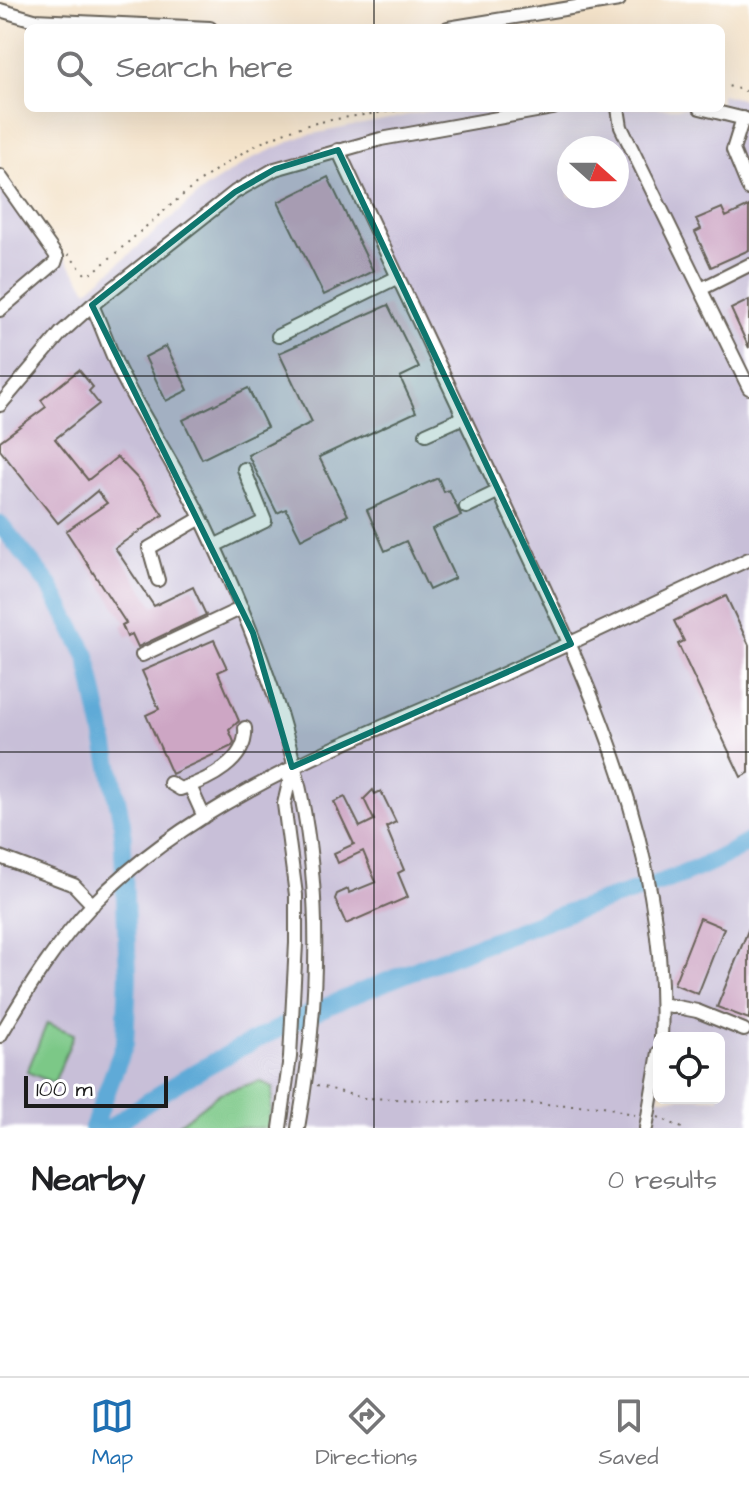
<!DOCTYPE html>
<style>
:root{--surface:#fff;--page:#f6f6f6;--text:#202124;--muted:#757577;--line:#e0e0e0;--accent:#1f6fb2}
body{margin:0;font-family:"Architects Daughter",sans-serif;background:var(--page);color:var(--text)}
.controls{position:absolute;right:24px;bottom:24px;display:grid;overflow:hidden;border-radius:12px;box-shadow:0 8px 32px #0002}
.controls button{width:72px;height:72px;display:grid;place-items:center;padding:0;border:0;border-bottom:2px solid var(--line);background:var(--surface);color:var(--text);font:40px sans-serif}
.compass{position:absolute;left:557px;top:136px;width:72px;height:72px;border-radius:50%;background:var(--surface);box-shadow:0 8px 32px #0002;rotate:111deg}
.scale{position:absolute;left:24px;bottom:20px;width:144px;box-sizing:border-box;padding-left:8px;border:4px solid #1c1c1c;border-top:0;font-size:22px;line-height:28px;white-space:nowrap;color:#1c1c1c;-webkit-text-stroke:6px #fff;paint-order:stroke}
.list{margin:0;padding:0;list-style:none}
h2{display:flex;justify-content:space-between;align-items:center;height:104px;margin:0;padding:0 32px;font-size:34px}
h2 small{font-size:26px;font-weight:400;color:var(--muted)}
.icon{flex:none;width:44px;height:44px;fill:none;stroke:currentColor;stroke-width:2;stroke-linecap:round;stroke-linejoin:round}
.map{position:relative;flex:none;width:749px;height:1128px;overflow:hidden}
.search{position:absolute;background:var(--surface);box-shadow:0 8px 32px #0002;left:24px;right:24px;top:24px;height:88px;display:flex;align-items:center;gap:20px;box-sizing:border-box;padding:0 28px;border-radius:12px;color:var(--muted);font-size:30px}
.sheet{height:248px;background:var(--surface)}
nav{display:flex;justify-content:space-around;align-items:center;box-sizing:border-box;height:112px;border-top:2px solid var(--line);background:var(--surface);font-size:22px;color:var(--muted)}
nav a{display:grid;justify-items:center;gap:4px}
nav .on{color:var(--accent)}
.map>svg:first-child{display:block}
.industrial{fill:#c8bfd8;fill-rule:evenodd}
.green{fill:#7cc887;stroke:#4c7252;stroke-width:2}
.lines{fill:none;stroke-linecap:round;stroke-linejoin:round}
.river{stroke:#5faad7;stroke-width:18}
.building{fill:#cda6c4}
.minor-casing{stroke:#686259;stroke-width:16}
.path{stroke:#686259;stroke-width:2;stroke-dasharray:2 6;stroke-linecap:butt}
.minor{stroke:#fff;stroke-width:12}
.marked{fill:#0f766e;fill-opacity:0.2;stroke:#0f766e;stroke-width:6;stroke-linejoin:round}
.grid{fill:none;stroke:#1c1c1c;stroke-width:2;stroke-opacity:0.55}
</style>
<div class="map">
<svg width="749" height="1128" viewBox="0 0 749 1128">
<rect width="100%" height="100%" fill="#fff"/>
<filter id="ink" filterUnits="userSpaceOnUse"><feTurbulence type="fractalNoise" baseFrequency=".0125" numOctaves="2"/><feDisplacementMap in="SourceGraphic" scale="16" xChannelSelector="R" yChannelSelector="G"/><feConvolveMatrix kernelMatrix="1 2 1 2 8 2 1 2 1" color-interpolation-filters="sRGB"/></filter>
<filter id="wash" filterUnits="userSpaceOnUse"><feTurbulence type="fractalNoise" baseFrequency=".006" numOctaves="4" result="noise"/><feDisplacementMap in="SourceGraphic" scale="32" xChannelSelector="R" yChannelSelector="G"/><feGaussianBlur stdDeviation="1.8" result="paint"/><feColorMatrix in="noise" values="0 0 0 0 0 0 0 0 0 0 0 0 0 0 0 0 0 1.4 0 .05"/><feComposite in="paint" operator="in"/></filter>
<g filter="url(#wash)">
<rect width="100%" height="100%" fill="#f4e3ca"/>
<path class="industrial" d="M721,94L749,101V1128H0V169L88,290L206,188L253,158L303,136L443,108H721ZM569,148H617V196H569ZM659,1038H719V1098H659Z"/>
<path class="green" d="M47,1023L74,1034L54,1083L27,1072Z
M260,1081L273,1088L268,1128H174L220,1093Z"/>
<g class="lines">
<path class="river" d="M0,524L50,586L87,656L122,823L128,975L125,1043L93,1128
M110,1128C242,1031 400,975 552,918C619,894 687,880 749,842"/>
</g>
<g id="blocks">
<path class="building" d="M328,177L373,271L324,295L278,202Z
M749,206V250L711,267L695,232L701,229L696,219L722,208L726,217Z
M749,300V348L731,309Z
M388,305L419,368L400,377L416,412L319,457L348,515L301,539L286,509L277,513L248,455L312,422L279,353Z
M166,346L188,390L166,401L145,357Z
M79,370L93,387L89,391L99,404L55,439L88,480L117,457L140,481L163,515L115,548L154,606L193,587L206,615L138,647L132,634L127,637L122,625L126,623L66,531L107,503L97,491L58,523L0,450V441L46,407L41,400Z
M248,388L267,427L202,459L183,420Z
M438,478L444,492L449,490L461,516L432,529L455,578L429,590L406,541L385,551L367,510Z
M726,596L749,645V773L741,777L678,644L684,641L674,621Z
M214,640L227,668L218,672L239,721L229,730L234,742L232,746L172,774L146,715L159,709L142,671Z
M373,790L375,794L381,791L396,822L386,827L404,870L398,873L408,897L346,924L335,899L337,894L348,889L349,893L376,882L363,851L338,863L334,853L354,844L334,802L345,797L360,827L374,820L364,799Z
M700,918L724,928L698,994L674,984Z
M749,928V1019L717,1007Z"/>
</g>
</g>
<g filter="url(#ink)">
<use href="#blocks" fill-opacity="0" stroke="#686259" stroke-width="2"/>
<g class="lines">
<defs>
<path id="minor" d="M0,10L34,20L210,28
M448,28L619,0
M618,108L621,127L749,388
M700,108L749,120
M743,118L733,150L749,189
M338,150C392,264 446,379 500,494C581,666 670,842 661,1038
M0,176L57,257L55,263L0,310
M701,289L749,265
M92,305C102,327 110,351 120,372C146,423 178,470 203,522C244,609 282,700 301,795C323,903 317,1021 298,1128
M278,336L398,277
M0,405L61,333L92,305L235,192L275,169L381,139L553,108
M426,434L464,417
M466,507L499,491
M214,546L265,521L244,469
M158,580L149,548L201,518
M142,655L242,608
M170,783L180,789C209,780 248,761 245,728
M190,786L204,817
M0,857L74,885L93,905
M662,1004L697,1011L744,1030
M0,1036C27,990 57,942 94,903C196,799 339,746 470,689C564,647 656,603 749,559
M280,1128L290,1057L296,943V895L284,804L292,770
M646,1128L659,1052"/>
</defs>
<use href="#minor" class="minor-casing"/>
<path class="path" d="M721,84L749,92
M68,254L85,274L92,273C161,217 226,143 316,123C348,116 382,113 414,108
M317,1085L363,1098L603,1106L635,1115
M658,1117L682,1128"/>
<use href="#minor" class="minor"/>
</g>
</g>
<path class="marked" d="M338,150L571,644L292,767L253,633L92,305L235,192L275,169Z"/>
<path class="grid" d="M374,0V28M374,108V1128M0,376H749M0,752H749"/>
</svg>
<div class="controls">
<button><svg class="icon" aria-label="locate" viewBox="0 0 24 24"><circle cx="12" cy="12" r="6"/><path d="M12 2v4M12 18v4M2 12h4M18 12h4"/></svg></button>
</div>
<svg class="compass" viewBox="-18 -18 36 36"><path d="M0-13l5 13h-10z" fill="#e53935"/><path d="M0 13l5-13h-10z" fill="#757577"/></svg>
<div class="scale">100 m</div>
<div class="search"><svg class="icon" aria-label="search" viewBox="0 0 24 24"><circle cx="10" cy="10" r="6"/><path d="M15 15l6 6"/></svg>Search here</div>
</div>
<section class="sheet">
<h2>Nearby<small>0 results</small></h2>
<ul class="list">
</ul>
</section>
<nav>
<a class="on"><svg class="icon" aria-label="map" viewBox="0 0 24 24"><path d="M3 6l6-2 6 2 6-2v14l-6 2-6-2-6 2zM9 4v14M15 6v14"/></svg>Map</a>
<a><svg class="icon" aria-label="directions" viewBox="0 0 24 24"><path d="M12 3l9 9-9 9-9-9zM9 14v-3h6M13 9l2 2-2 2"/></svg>Directions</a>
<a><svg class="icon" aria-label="saved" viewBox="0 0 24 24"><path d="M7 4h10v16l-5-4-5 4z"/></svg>Saved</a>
</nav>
